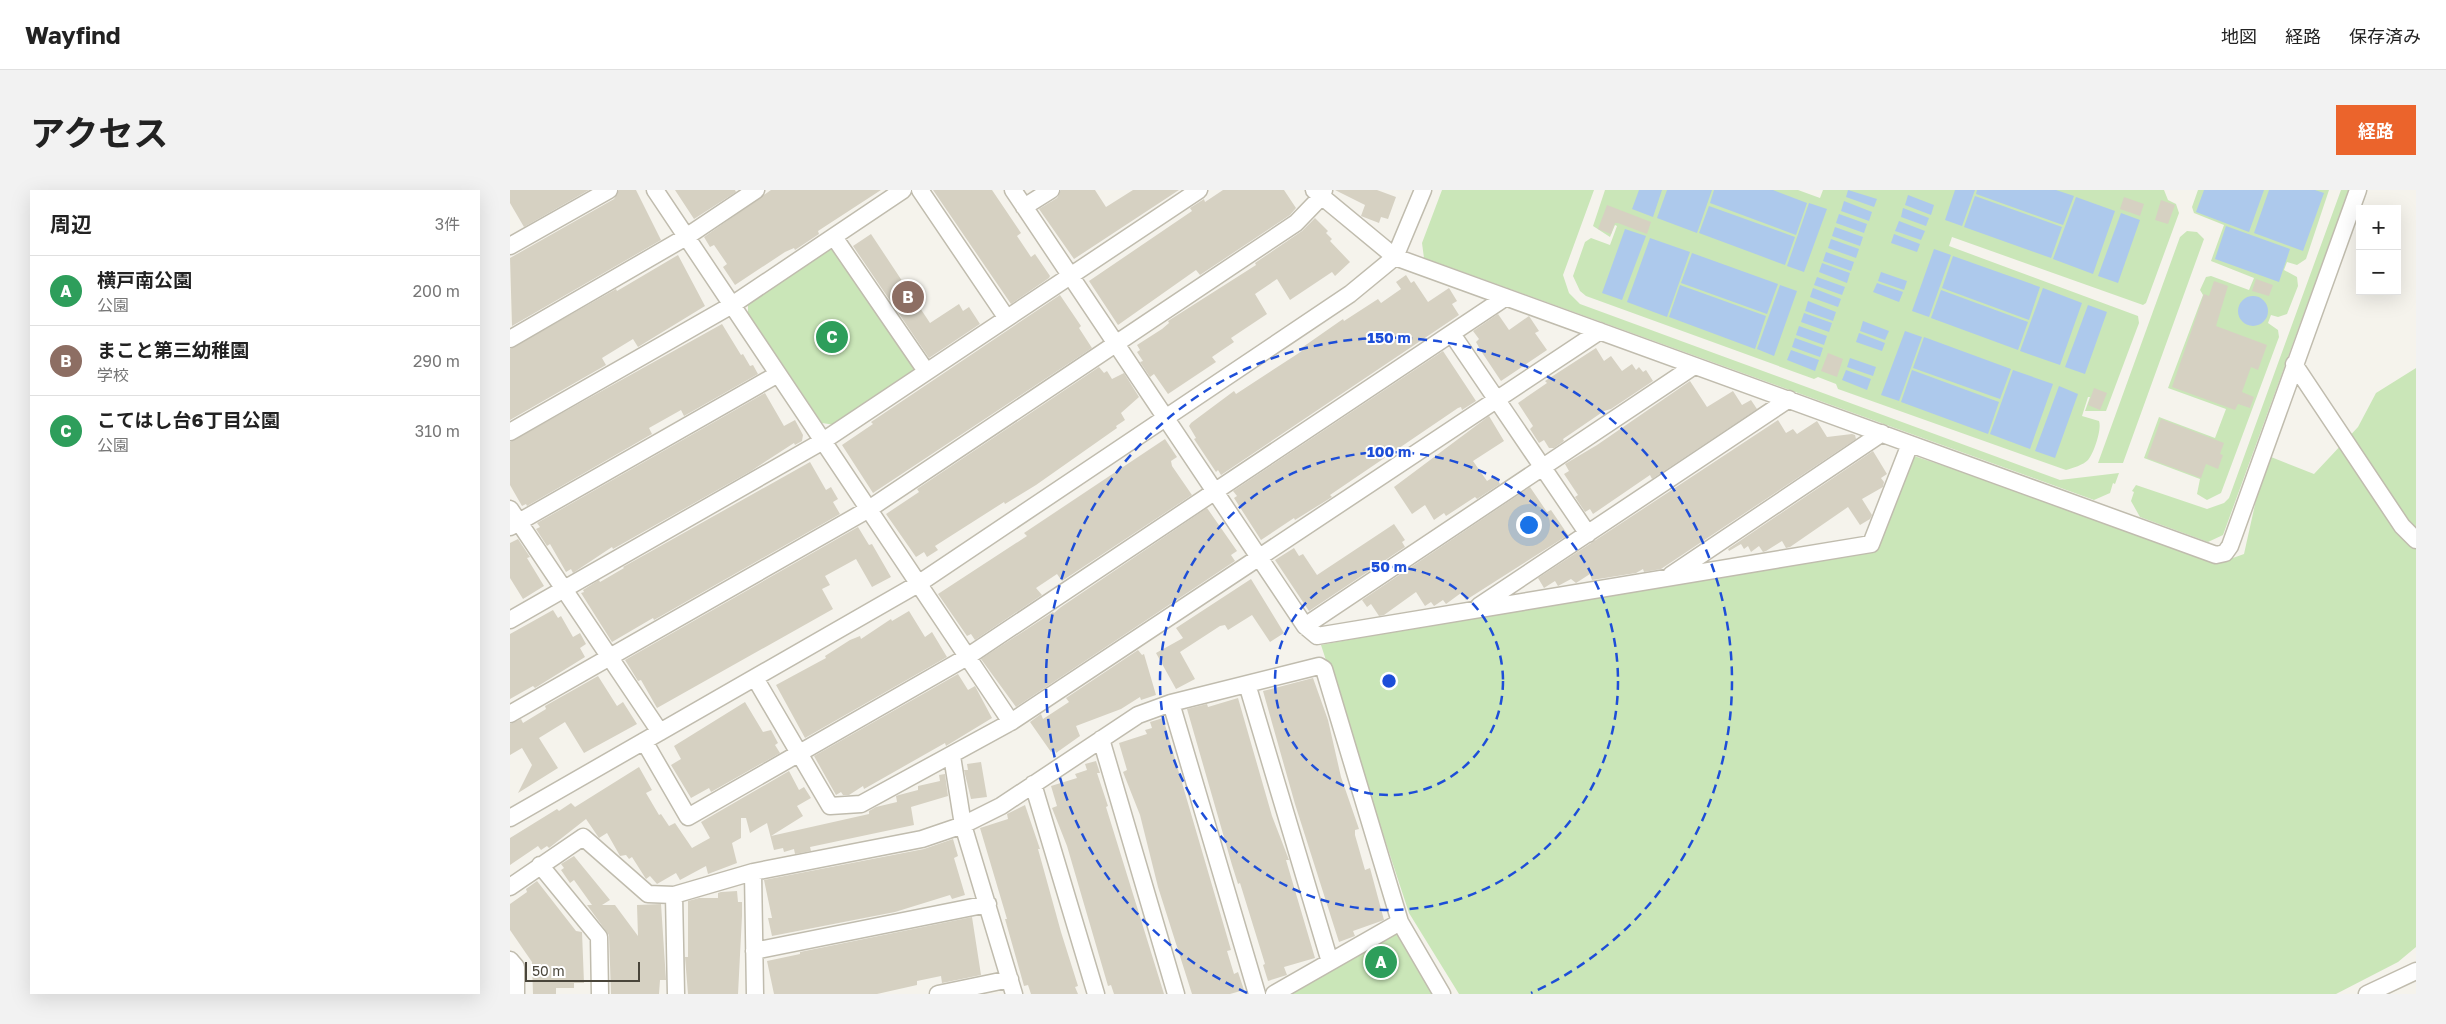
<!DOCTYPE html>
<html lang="ja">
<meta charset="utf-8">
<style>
:root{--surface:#fff;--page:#f2f2f2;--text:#222;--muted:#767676;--line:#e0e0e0;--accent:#eb642c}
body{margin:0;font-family:"Golos Text","Noto Sans JP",sans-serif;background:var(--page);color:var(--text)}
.controls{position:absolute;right:15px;top:15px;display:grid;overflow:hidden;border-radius:0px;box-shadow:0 5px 20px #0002}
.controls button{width:45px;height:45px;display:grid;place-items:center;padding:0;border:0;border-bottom:1px solid var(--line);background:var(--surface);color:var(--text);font:25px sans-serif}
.scale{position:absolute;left:15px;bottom:12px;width:115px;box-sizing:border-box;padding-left:5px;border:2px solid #49453a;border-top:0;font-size:14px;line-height:18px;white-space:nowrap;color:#49453a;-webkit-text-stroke:4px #fff;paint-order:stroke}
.you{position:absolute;left:1018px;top:334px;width:18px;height:18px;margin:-12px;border:4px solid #fff;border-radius:50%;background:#1a73e8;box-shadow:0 0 0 8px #1a73e833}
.badge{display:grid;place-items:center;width:32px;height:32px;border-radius:50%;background:var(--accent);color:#fff;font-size:16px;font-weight:700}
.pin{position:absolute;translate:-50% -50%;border:2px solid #fff;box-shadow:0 1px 5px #0006}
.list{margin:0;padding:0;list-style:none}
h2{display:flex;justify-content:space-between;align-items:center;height:65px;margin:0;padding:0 20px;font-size:21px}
h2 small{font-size:16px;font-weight:400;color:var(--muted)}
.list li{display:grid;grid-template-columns:32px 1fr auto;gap:15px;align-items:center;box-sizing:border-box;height:70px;padding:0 20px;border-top:1px solid var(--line)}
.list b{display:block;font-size:19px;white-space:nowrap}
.list p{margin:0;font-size:16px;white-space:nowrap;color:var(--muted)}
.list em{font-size:16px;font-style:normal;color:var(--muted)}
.map{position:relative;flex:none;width:1906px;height:804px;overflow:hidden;border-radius:0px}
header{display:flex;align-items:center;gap:30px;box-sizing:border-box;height:70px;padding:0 25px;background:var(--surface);border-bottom:1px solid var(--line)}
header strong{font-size:24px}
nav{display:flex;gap:28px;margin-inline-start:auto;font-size:18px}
.intro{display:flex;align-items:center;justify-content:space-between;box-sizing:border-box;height:120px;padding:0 30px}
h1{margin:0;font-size:35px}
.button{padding:12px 22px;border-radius:0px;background:var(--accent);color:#fff;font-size:18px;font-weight:700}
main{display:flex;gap:30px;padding:0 30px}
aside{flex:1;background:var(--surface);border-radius:0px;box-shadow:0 5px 20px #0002}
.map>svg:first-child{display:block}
.green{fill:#cae6b8}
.water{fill:#adc9ec}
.building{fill:#d6d1c2}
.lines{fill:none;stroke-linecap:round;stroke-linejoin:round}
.minor-casing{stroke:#c0bcae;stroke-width:19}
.minor{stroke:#fff;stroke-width:16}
.ring{fill:none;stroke:#1d4ed8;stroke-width:2.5;stroke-dasharray:9 6}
.centre{fill:#1d4ed8;stroke:#fff;stroke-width:2.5}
.ring-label{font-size:15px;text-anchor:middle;font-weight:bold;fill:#1d4ed8;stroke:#fff;stroke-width:4;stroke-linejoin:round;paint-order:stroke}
</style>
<header>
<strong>Wayfind</strong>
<nav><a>地図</a><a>経路</a><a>保存済み</a></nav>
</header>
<div class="intro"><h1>アクセス</h1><a class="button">経路</a></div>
<main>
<aside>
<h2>周辺<small>3件</small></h2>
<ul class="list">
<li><span class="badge" style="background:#2e9e5b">A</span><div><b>横戸南公園</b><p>公園</p></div><em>200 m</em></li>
<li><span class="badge" style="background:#8d6e63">B</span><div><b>まこと第三幼稚園</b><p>学校</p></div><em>290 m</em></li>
<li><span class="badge" style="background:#2e9e5b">C</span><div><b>こてはし台6丁目公園</b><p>公園</p></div><em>310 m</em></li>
</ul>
</aside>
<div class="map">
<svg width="1906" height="804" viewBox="0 0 1906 804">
<rect width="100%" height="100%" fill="#f5f3ec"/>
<path class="green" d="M932,0H1084L1053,85L1059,103L1070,114L1550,290L1609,283L1605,294L1603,293L1600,303L1584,310L914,68L912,53Z
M1095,0H1288L1310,8L1313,0H1654L1658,10L1666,14L1669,23L1636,113L1633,115L1442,47L1439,56L1628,126L1629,133L1596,221H1575L1580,207H1578L1572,226L1589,231C1592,239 1584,263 1578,270C1573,275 1563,278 1556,280L1328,199L1326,194L1308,187L1304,189L1076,106L1070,101L1063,86L1075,52L1081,48L1100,55L1107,36L1105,35L1100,47L1083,36Z
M1688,0H1819L1796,69L1787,75L1777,72L1774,80L1787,87L1788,96L1777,124L1768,127L1761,125L1758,133L1768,140L1769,147L1711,303L1697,310L1687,304L1690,289L1634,268L1649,227L1705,248L1716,219L1658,198L1693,105L1690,100L1696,87L1701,86L1739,100L1744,88L1701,71L1714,35L1684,23L1682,17Z
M1831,0H1839L1713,345L1698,352L1630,327L1621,311L1624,302L1622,301L1626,295L1697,319L1714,313L1719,308Z
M1677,41L1687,42L1694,49L1613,273H1588L1670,47Z
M321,57L329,58L406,172V182L325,235L312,233L238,123V115Z
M1906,178V757L1888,772L1826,804H949L899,723L811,455L1010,417L1367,359L1404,266L1590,327L1709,373L1734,364L1756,265L1804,284L1848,237L1866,203Z
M889,740L926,804H781Z"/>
<path class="water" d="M1129,0H1152L1143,27L1122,19Z
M1157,0H1202L1187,43L1147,28Z
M1204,0H1263L1297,13L1286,45L1200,13Z
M1338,0L1367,9L1364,17L1336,7Z
M1445,0H1465L1452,36L1435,30Z
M1467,0H1546L1564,6L1553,35L1466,4Z
M1694,0H1754L1739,42L1686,22Z
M1759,0H1805L1814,3L1793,61L1744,43Z
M1398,5L1424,15L1421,25L1395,15Z
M1465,6L1552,37L1541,68L1454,37Z
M1566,7L1605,21L1583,84L1543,69Z
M1334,11L1362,22L1359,31L1331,21Z
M1299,13L1317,19L1294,82L1277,76Z
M1199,16L1285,47L1275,75L1189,43Z
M1393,18L1419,28L1416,36L1391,27Z
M1611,23L1630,30L1608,93L1588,86Z
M1329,24L1357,34L1354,43L1326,33Z
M1389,31L1415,41L1411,50L1385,41Z
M1716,36L1780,59L1769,92L1705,69Z
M1325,37L1353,47L1350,56L1322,46Z
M1115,39L1136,46L1112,110L1092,103Z
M1384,44L1410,54L1407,62L1381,53Z
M1140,48L1180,62L1157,127L1117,112Z
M1321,49L1349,59L1346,68L1318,58Z
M1424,59L1441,65L1419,127L1402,121Z
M1316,62L1344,72L1341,81L1313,71Z
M1182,63L1268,94L1257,124L1171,93Z
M1443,66L1530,97L1519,130L1432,98Z
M1312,73L1340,83L1337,93L1309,82Z
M1371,82L1397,91L1394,100L1368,91Z
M1307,87L1335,97L1332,105L1304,95Z
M1367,93L1393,102L1389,112L1363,102Z
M1170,95L1256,126L1245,159L1159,127Z
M1270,95L1287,101L1264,166L1247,159Z
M1303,98L1331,109L1328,117L1300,107Z
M1533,98L1572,113L1550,175L1510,161Z
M1431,100L1518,132L1508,160L1421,128Z
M1728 121a15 15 0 1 1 30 0a15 15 0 1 1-30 0Z
M1298,111L1326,122L1323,131L1295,121Z
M1578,115L1597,122L1575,184L1555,177Z
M1294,123L1322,133L1319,142L1291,132Z
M1353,131L1379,141L1375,150L1350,141Z
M1289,136L1317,146L1314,155L1286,145Z
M1395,141L1412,147L1389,211L1371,205Z
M1349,143L1375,153L1372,161L1346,152Z
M1414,147L1501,179L1490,209L1403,178Z
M1285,148L1313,158L1310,167L1282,157Z
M1281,160L1309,170L1305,181L1277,170Z
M1340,168L1366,177L1363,186L1337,177Z
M1336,180L1361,189L1357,200L1332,190Z
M1402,180L1489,212L1478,244L1391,212Z
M1503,180L1543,194L1520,259L1480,244Z
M1549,196L1568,204L1545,268L1525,261Z"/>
<path class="building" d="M0,0H79L14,37L0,13Z
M109,0H126L151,50L2,136L0,68L104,9Z
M165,0H225L226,2L184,29Z
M261,0H371L308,41L309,44L285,60L284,58L275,62L225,95L213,77L217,74L204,55L200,57L194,47Z
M423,0H482L511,43L507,46L521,67L525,64L540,86L539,88L501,114Z
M551,0H585L596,17L623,0H669L564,69L529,19L547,8Z
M713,0H774L786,18L780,25L690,85L686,80L608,135L579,91L682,21L680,18L694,9L695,12Z
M825,0H867L886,7L878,29L871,27L869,33L851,26L855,15Z
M1614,7L1634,14L1630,26L1610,19Z
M1651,10L1665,15L1658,34L1645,30Z
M1097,15L1141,32L1137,44L1108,33H1105L1101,44L1088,39Z
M805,28L818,41L816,43L822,49L820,51L840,72L825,86L822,82L780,110L767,89L745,104L757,124L721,148L724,152L702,167L706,172L658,204L644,184L640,187L630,172L633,171L627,162L630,160L627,155L652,139L659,133L658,131L746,75L745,73L792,41Z
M361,44L420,133L449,114L453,121L459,117L470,134L419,168L343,56Z
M168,65L195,116L128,157L123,149L92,168L96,175L0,230V159L106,99L107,101Z
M896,85L901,93L904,91L918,112L939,98L947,111L942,114L949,125L711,285L708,280L706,282L684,249L686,248L679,236L681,233L724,201L726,204L792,161L790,159L833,129L834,131L868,109L871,113L891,99L886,92Z
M1746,89L1763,95L1759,106L1742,101Z
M1704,91L1718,96L1706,136L1757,155L1748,180L1741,177L1732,202L1744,207L1740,218L1728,214L1725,220L1662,197L1694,104L1699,106Z
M550,105L571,136L569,138L582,158L363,303L332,255L363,234L361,232Z
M988,124L999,140L1019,126L1029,141L1025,143L1037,160L991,191L971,161L966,152L969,149L963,141Z
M212,134L231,165L233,164L240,176L243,175L248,184L174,226L171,220L139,238L142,244L17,316L16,314L12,316L0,295V252Z
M1086,158L1094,171L1101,166L1112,181L1122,174L1126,180L1129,177L1133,182L1136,180L1143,191L1101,219L1094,221L1053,249L1054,251L1044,258H1039L1034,250L1029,253L1020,239L1023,236L1008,213L1037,193L1035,191Z
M933,161L966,211L952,220L951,217L948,218L820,305L822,307L785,330L784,328L751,350L724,308L727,306L723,301Z
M1318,163L1333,169L1327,187L1311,181Z
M589,177L594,183L597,181L602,189L614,183L629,207L611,223L615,230L606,236L607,238L526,295L495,314L494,312L425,356L428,360L417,367L414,362L406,367L376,324L409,302L407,299Z
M1180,191L1197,217L1223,201L1232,215L1241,210L1247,219L1142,289L1140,285L1083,324L1080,319L1075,322L1065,307L1068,305L1054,284L1059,281L1055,274L1087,255Z
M1584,198L1597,203L1590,220L1578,215Z
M255,203L274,236L285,230L293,245L292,251L285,255L284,253L241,281L103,359L102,357L63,383L61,379L56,382L40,354L37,356L26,339L30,337L27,333Z
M979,226L994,251L963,271L977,291L985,286L990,294L967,309L965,307L936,326L934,323L924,330L915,315L902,324L884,297Z
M1651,229L1714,253L1710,264L1713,265L1708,279L1696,274L1691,288L1637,268Z
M1268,230L1276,243L1283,239L1287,244L1307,231L1317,247L1342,244L1345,245L1346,249L1151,379L1134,382L1133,379L1126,383L1082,390L1080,384L1066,393L1061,389L1048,396L1045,391L1034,398L1028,388Z
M655,249L667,267L661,271L662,276L682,305L552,391L547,384L526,398L532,405L465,450L461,444L457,446L428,404L517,346L514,343Z
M1363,261L1377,284L1371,288L1374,292L1373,297L1352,309L1362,325L1360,329L1350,335L1338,317L1280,357L1276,358L1272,351L1256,361L1253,362L1249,356L1241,362L1238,356L1234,359L1231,354L1219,361L1218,359Z
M300,272L316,300L321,297L328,309L323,312L330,324L144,430L143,428L102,452L71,403L74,402L73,400L89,390L90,392L114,378L113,377Z
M1020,297L1037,322L1041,320L1058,345L956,410L951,403L936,414L933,410L924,416L921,412L915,416L906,402L874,425L869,426L861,414L857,417L852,410Z
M697,318L727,361L721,365L725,371L506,517L471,469L543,422L544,423L551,417Z
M884,334L895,350L892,352L895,357L799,421L765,370L784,358L789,366L793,364L807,385Z
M348,337L359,355L362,354L381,387L362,397L346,369L315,386L320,395L312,399L323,419L147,518L131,490L128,491L115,470Z
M8,349L20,367L17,368L34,396L13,409L0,388V353Z
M741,389L774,443L760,452L742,425L718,440L715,435L710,436L670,462L685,489L666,499L646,463L673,448L666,438Z
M43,420L48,428L51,426L63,447L70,443L76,454L70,458L75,467L25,498L23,496L0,509V444Z
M399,421L415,447L422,442L437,467L295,548L266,495L316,468L315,466L340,450L350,446L351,449L381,429L382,431Z
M628,460L632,465L634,464L646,505L631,510L630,507L611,519L566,536L570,546L546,563L545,560L541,562L520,532L531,524L533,529L559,512L556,508Z
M448,484L458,500L465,496L482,528L436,556L435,553L354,599L353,596L339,605H333L331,602L326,605L304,566Z
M88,486L107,516L113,512L127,534L74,563L55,532L29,548L48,578L8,603L22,575L12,558L0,565V534L11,529L13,533L36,519L35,516Z
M803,488L818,530L831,587L849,639L845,640V645L855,680L860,678L874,730L843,741L845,746L829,752L785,614L753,501Z
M728,508L762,626L779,670H776L805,768L774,777L777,785L758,791L753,775L755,774L730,693L728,694L722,675L677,519L697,514L698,517Z
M235,512L253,542L261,540L268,553L265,555L270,563L201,602L199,598L181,608L161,575L171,569L164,556Z
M653,528L721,760L717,761L724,784L728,782L734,800L720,804H682L648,697L630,625L613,582L617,580L609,553L637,544L635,540L642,538L640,532Z
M586,571L590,583H587L598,616L596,617L654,804H604L601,795L598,796L557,656L542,618L547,616L541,596L567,588L565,584L577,580L575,574Z
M471,572L477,607L461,609L454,580H458L457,574Z
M129,577L142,600L136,603L149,625L151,624L159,636L165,633L182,658L200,648L191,632L279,581L289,600L294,597L301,608L287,616L293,626L261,646L359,624V621L366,617L387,612L386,606L389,605L408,600V596L430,591L429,585L435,584L438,606L401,617L404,635L300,657L301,661L285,664L284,659L274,662L273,658L264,660L257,633L240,643L236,628H231V648L222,653L227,673L198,684L196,676L170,690L166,683L147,694L140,686L136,689L122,667L119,669L116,665L110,666L97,643L89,648L76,629L39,658L37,656L31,660L28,656L0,675V648L47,619L49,621L61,613L65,617Z
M515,615L530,659H528L551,742L568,796L565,797L568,804H521L518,795L514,796L495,729H497L470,638L498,629L497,624Z
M443,649L448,666L444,668L455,705L442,709L440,705L385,722L262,746L258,728H262L254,690L414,659Z
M64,666L100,710L92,715H105L128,746L127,715L151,714L156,790H150L149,804H101L99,745L77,715H82L64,690L60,693L51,680L54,678L51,674Z
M27,691L66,741L72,742L74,793H64V798H46V804H23L22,772L0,740V714L17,702L16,699Z
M227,701L228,712H232V726L228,804H178L175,767H178V711L189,708H208V703L211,702Z
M462,727L471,785L432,793L431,786L407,791V795L367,804H264L257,771L290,764V762Z"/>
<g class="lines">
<defs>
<path id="minor" d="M145,0L501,532
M410,0L496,127
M503,0L795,436L807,446L1361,354L1400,254
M804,0L885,67L1706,365L1715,363L1720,356L1848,0
M514,17L541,0
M324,47L416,181
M0,56L99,0
M942,144L1078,344
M0,149L176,47L246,0
M1784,174L1892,336L1906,350
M0,242L222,115L393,0
M0,319L150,542
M0,337L268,184
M1161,385L1372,243
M969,416L1279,209
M0,430L313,251L689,0
M795,436L1184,176
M245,488L320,616L351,614L501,532L1090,141
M737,494L820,772
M661,513L747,804
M0,524L359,319L786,33L812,6L814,0
M591,549L666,804
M134,551L178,627L457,467L996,107
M442,566L453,635L504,804
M523,594L586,804
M0,628L408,394L840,104L885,67L913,0
M30,675L89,747L90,804
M243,682L245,804
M0,697L73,647L138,704L164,705L243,682L412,649L453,635L491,616L628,525L661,513L809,476L814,479L890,732L764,804
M164,705L166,804
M890,732L932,804
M244,761L478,714
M0,770L6,777V804
M428,804L500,789
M1857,804L1906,781"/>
</defs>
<use href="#minor" class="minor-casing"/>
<use href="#minor" class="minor"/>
</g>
<g class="ring">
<circle cx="879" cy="491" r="114"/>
<circle cx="879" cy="491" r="229"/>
<path d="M737 803A343 343 0 1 1 1021 803"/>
</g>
<circle cx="879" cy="491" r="8" class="centre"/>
<g class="ring-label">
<text x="879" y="153">150 m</text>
<text x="879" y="267">100 m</text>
<text x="879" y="382">50 m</text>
</g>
</svg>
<div class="controls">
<button>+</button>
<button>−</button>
</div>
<div class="scale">50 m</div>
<div class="you"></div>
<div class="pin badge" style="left:871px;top:772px;background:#2e9e5b">A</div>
<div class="pin badge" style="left:398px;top:107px;background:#8d6e63">B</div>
<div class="pin badge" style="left:322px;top:147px;background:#2e9e5b">C</div>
</div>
</main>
